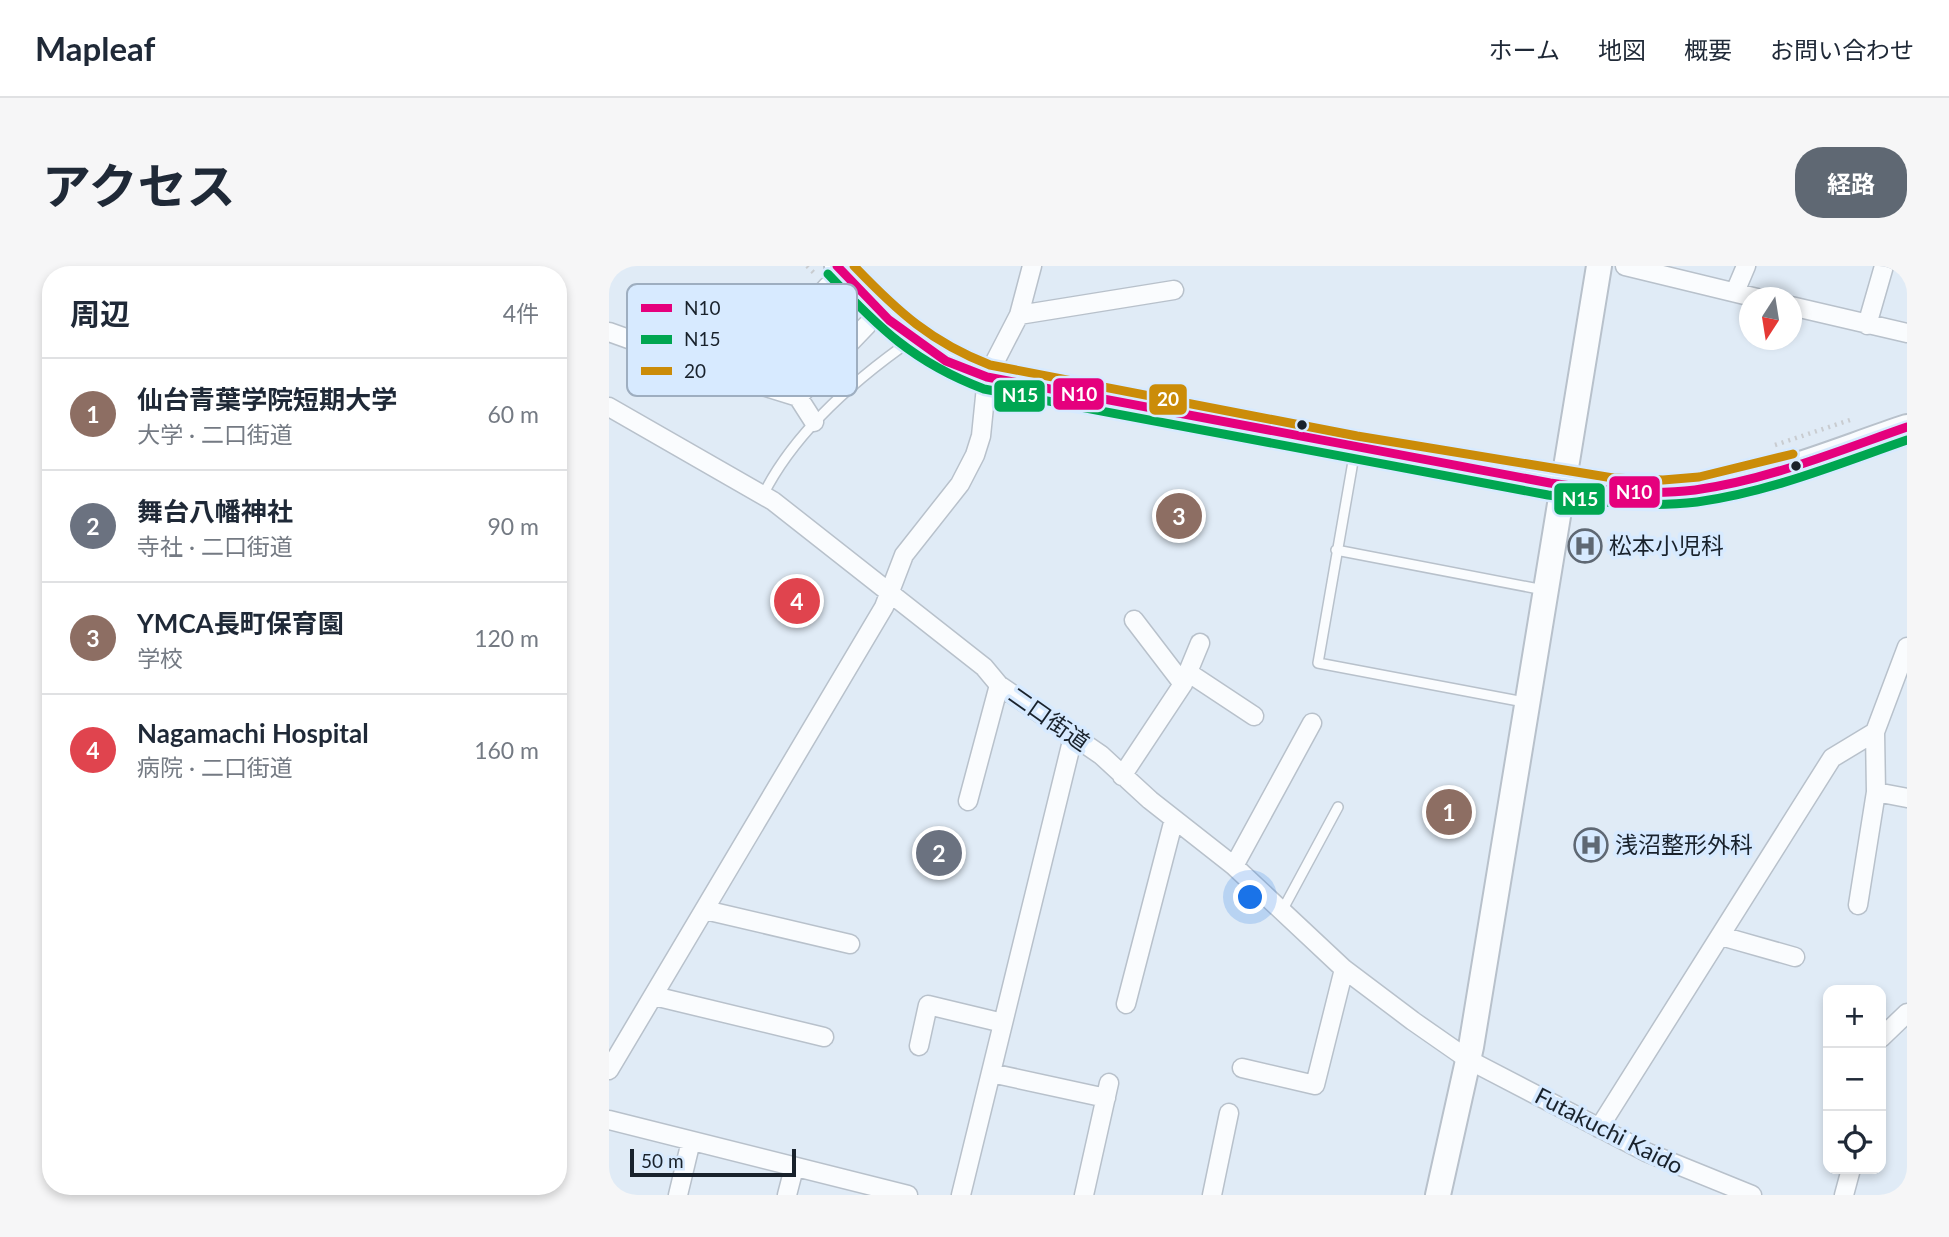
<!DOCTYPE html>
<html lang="ja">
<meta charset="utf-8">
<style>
:root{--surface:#fff;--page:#f6f6f7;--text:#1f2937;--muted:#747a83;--line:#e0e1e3;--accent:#5f6873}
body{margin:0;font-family:Lato,"Noto Sans JP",sans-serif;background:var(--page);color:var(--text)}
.controls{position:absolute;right:21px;bottom:21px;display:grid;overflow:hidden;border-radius:14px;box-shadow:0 4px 10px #0003}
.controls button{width:63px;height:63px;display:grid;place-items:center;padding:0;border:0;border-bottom:2px solid var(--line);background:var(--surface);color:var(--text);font:35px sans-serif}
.compass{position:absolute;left:1130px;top:21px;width:63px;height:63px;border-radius:50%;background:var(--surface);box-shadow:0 4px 10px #0003;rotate:192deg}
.scale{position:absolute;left:21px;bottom:18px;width:166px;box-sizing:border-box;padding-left:7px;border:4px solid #19222c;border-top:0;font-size:19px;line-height:24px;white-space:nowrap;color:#19222c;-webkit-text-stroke:5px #d7eaff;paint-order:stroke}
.you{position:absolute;left:642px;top:632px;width:24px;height:24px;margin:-18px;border:5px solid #fff;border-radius:50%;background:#1a73e8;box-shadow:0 0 0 10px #1a73e833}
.badge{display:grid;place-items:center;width:46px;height:46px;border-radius:50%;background:var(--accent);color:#fff;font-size:23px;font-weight:700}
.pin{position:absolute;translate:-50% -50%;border:4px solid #fff;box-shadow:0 2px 7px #0006}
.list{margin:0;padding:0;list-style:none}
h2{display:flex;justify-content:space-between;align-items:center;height:91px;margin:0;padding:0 28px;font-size:30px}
h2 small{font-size:23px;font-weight:400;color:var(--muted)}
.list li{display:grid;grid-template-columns:46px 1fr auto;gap:21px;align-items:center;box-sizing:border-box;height:112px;padding:0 28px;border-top:2px solid var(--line)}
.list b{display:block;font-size:26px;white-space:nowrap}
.list p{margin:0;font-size:23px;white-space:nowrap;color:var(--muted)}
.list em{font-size:23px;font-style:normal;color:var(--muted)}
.icon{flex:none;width:38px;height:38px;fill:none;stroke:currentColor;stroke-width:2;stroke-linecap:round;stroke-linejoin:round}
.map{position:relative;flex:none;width:1298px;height:929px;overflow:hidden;border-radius:28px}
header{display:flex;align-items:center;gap:42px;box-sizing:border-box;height:98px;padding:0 35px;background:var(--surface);border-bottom:2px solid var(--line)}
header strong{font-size:33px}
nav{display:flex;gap:38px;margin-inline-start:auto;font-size:24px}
.intro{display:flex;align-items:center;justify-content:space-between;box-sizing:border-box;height:168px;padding:0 42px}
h1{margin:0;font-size:49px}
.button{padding:18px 32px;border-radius:28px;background:var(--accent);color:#fff;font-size:24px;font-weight:700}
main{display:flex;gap:42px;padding:0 42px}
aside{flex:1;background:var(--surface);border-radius:28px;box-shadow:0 4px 10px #0003}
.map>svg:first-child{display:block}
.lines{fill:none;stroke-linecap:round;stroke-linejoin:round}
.lane-casing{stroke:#b8c1cb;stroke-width:12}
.street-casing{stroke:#b8c1cb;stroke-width:21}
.secondary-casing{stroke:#b8c1cb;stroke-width:28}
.path{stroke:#c9ccd0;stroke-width:4.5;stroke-dasharray:2 5;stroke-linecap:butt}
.lane{stroke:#fafcfe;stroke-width:9}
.street{stroke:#fafcfe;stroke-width:18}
.secondary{stroke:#fafcfe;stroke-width:24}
.bus-1-casing{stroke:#d7eaff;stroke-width:14}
.bus-2-casing{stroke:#d7eaff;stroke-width:14}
.bus-3-casing{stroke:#d7eaff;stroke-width:14}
.bus-1{stroke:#e5007d;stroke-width:9}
.bus-2{stroke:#00a651;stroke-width:9}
.bus-3{stroke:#cb8c09;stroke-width:9}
.bus-dot{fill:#19222c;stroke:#d7eaff;stroke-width:2.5}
.labels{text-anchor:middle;stroke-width:7;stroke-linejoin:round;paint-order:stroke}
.poi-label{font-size:23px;fill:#19222c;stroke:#d7eaff;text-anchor:start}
.street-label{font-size:23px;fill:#19222c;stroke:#d7eaff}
.key{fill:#d7eaff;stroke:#9eaec0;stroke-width:2}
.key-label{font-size:19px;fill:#19222c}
.line-badge{stroke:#d7eaff;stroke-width:2.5}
.badge-label{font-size:19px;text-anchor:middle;font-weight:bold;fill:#fff}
</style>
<header>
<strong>Mapleaf</strong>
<nav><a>ホーム</a><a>地図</a><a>概要</a><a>お問い合わせ</a></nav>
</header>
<div class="intro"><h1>アクセス</h1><a class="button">経路</a></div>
<main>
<aside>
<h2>周辺<small>4件</small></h2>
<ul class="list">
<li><span class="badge" style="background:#8d6e63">1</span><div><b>仙台青葉学院短期大学</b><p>大学 · 二口街道</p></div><em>60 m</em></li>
<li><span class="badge" style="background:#6b7280">2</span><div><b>舞台八幡神社</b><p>寺社 · 二口街道</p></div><em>90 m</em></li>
<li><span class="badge" style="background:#8d6e63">3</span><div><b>YMCA長町保育園</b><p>学校</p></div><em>120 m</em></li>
<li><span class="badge" style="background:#e0444e">4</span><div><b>Nagamachi Hospital</b><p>病院 · 二口街道</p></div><em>160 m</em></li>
</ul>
</aside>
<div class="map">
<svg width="1298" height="929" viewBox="0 0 1298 929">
<rect width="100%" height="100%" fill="#e0ebf6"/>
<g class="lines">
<defs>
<path id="lane" d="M746,184L709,397L915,436
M154,229C186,165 245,114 304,73
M727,284L935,324
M674,643L729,541"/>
<path id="street" d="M1016,0L1148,32
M1126,26L1137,0
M1182,40L1298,67
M410,49L565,24
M1258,59L1275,0
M0,66L134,114L219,20
M134,114L189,131L258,59
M189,131L205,156
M0,141L164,235L375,401L390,419L492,489L541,534L625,600L735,703L804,755L860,794L1037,886L1143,929
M525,354L574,418
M580,407L645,450
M513,510L574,418L591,377
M1267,526L1298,532
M359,535L390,419
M625,600L703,457
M1249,639L1267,526L1266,466
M96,644L241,678
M1112,670L1186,691
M45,730L215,771
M517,738L565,553
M1272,772L1298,747
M310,780L319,739L394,757
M633,802L706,819L735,703
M0,804L275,341L295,289L351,218L366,189L372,170L378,111L410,49L423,0
M382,807L497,832
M0,854L299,929
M990,862L1223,492L1266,466L1298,381
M69,929L82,875
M178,929L185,902
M352,929L464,471
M475,929L500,817
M603,929L620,847
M1235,929L1242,903"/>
<path id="secondary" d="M228,0L280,54L337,95L378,111C529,137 678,170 829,196C903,209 979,228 1054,226C1138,224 1219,187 1298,161
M829,929L862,781L990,0"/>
</defs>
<use href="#lane" class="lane-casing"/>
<use href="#street" class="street-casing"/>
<use href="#secondary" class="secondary-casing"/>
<path class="path" d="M198,0L205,7
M1166,179L1241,154"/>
<use href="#lane" class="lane"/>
<use href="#street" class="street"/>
<use href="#secondary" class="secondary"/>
<defs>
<path id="bus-1" d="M228,0L280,54L337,95L378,111L941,217C989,224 1038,230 1086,224C1159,214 1229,185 1298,161"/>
<path id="bus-2" d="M219,8C270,62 304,96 375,123L939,229C988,236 1039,242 1088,236C1161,226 1229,198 1298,174"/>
<path id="bus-3" d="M245,0C289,46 322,76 381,99L748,170L1004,212L1054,214L1090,211L1184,188"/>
</defs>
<use href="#bus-1" class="bus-1-casing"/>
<use href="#bus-2" class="bus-2-casing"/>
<use href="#bus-3" class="bus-3-casing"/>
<use href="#bus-1" class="bus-1"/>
<use href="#bus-2" class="bus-2"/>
<use href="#bus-3" class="bus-3"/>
</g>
<defs>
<symbol id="hospital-ring" viewBox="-11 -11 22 22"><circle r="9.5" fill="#d7eaff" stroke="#5f6873" stroke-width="1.5"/><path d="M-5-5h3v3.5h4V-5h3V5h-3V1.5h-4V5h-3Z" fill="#5f6873"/></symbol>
</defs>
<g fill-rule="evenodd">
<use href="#hospital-ring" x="957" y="261" width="38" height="38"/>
<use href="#hospital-ring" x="963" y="560" width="38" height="38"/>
</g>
<g class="bus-dot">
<circle cx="693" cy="159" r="6"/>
<circle cx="1187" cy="200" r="6"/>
</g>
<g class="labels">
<g class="poi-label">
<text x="1000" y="288">松本小児科</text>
<text x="1006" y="587">浅沼整形外科</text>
</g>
<g class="street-label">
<text transform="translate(440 453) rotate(35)" y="8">二口街道</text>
<text transform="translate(1000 865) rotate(27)" y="8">Futakuchi Kaido</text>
</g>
</g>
<rect x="18" y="18" width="230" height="112" rx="10" class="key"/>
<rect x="32" y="38" width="31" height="8" fill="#e5007d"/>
<rect x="32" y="69" width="31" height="9" fill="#00a651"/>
<rect x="32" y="101" width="31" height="8" fill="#cb8c09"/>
<g class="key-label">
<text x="75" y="49">N10</text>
<text x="75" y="80">N15</text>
<text x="75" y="112">20</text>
</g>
<g class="line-badge">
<rect x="443" y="111" width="53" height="34" rx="7" fill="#e5007d"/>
<rect x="384" y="113" width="53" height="34" rx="7" fill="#00a651"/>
<rect x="539" y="117" width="40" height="33" rx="7" fill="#cb8c09"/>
<rect x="999" y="209" width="53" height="34" rx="7" fill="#e5007d"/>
<rect x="944" y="216" width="53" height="34" rx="7" fill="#00a651"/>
</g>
<g class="badge-label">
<text x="470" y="135">N10</text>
<text x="411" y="136">N15</text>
<text x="559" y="140">20</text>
<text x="1025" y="233">N10</text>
<text x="971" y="240">N15</text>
</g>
</svg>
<div class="controls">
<button>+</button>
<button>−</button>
<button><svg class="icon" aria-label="locate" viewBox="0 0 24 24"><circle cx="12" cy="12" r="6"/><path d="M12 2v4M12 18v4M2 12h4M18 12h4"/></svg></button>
</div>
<svg class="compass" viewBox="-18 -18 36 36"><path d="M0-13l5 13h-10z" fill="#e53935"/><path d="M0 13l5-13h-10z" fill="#747a83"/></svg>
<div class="scale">50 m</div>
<div class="you"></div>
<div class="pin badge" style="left:840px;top:546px;background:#8d6e63">1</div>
<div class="pin badge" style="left:330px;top:587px;background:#6b7280">2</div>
<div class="pin badge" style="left:570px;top:250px;background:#8d6e63">3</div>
<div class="pin badge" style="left:188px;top:335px;background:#e0444e">4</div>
</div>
</main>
